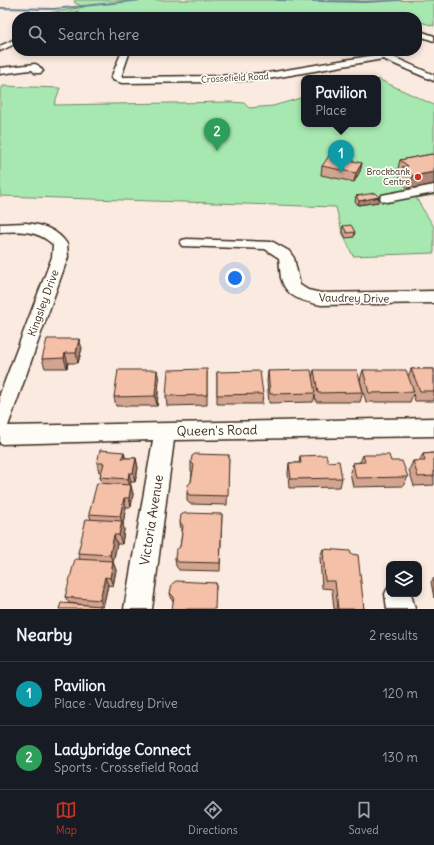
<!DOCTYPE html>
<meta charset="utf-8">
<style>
:root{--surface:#171b24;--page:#20242c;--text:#f1f3f6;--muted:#9ea1a6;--line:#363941;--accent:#c8321e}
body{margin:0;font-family:Delius,sans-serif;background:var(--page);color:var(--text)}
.controls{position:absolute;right:12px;bottom:12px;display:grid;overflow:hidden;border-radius:8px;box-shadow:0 2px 6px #0003}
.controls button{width:36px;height:36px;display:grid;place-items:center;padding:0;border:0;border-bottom:1px solid var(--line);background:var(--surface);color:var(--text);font:20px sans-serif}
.you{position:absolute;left:235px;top:278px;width:14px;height:14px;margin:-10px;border:3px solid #fff;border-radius:50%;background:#1a73e8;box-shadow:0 0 0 6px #1a73e833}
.badge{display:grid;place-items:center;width:26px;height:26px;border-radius:50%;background:var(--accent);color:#fff;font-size:13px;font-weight:700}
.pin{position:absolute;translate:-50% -33px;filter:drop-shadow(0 1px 2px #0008)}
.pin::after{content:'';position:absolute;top:21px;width:14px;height:12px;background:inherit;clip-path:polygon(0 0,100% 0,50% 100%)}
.popup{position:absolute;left:301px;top:75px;width:80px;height:52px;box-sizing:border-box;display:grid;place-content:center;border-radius:8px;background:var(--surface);filter:drop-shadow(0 1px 3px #0005);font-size:13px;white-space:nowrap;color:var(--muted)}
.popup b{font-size:15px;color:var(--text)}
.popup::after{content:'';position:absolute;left:50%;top:100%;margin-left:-8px;border:8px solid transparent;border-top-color:var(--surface)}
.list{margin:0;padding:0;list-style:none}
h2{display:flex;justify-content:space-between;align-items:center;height:52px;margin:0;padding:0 16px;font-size:17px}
h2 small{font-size:13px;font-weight:400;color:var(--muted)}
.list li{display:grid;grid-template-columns:26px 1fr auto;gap:12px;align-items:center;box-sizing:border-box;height:64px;padding:0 16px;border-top:1px solid var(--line)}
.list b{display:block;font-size:15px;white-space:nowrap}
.list p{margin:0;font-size:13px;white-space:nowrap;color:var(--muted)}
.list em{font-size:13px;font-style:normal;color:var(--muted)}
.icon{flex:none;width:22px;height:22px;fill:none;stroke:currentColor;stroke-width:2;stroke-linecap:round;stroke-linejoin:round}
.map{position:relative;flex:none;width:434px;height:609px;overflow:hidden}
.search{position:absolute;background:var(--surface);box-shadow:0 2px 6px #0003;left:12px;right:12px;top:12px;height:44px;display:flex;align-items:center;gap:10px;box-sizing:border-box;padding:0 14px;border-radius:16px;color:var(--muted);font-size:15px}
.sheet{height:180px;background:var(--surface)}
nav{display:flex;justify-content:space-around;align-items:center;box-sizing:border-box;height:56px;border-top:1px solid var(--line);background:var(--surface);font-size:11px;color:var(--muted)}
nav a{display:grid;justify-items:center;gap:2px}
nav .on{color:var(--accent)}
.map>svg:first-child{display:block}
.green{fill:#a7e8b1;stroke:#718968}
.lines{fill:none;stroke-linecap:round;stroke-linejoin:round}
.stream{stroke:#688596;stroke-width:2}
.minor-casing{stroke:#3b2a1e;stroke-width:3}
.minor{fill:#fdfcf7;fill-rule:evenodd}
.wall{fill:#d3a590;stroke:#3b2a1e}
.shaded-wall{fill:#ac8676;stroke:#3b2a1e}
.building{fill:#f5c0a8;stroke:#3b2a1e}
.poi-dot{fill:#c8321e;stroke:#fdfcf7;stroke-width:1.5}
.labels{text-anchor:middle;stroke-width:3.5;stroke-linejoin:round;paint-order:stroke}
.far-street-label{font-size:9px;fill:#3b2a1e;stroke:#fdfcf7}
.far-poi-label{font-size:9px;fill:#3b2a1e;stroke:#fdfcf7;text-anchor:end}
.street-label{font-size:11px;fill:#3b2a1e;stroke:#fdfcf7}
.near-street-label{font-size:13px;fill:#3b2a1e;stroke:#fdfcf7}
</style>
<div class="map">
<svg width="434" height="609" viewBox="0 0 434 609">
<rect width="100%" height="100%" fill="#fbeadf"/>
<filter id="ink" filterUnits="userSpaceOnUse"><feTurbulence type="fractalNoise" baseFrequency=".025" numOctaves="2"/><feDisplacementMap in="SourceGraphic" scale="8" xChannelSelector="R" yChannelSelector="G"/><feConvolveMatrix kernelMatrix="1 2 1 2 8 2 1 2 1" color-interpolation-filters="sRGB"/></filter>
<g filter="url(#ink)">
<path class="green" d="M76,0H344L362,1L434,0V26L417,21V17L73,16L79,11L60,15L43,14L84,7L75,3L74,1Z
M378,79L434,105V195L416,198L434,227V253L353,256L342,232L336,207L0,196V92L3,86L60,88L54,105L230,102L244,103L249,108L273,106L304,97V124H378Z"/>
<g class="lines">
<path class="stream" d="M277,0L365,2L399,0
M0,8L54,9L142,0"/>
<defs>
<path id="minor" d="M417,30L434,36V41L417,35Z
M17,38V43L0,51V46Z
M122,51H130L121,77H123L215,76L268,73L375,55L369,51H380L434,75V81L383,59L268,79L215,82L122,83L113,80L111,78Z
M35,64C39,65 40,68 43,71L41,73H35L32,70H30L0,74V68Z
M434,185V193L387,202L382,201L380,198L382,195L387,194Z
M26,223C43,225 57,229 67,244L68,257L8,426L434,418V436L174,440L152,609H124L153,440L0,444V394L52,257L53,245C39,230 19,231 0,232V224Z
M187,239L273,242L289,251L294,258L300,285L308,290L321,293L434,291V303L321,305C303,301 286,298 281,278C280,271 280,265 279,258L265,249L182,246L180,243L182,240Z
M389,585V594H411L415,609H387L385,594Z"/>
</defs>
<use href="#minor" class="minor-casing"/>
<use href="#minor" class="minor"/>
</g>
<path class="wall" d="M432,154L409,189L399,180L400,175L397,173L400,160Z
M362,163L360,171L354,182L321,175L322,166Z
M356,196L379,197L378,202L358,205L355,201Z
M343,226L355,232L354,237L346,238L342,230Z
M82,348L78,363H68L67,368H45L42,359Z
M207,369V405L167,406L166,396Z
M411,369H434V401H415L413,394L410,402H366L360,380L363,370L408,377Z
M314,370L363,392L360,402H316L315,395L313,402L269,403L267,381L268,371L312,378Z
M217,372L263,394L262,404H217Z
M159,380L157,406H116L114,397Z
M124,452L125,458H136L138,468L135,482H131L130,485L133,494L131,507H126L123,524L124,530L122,544H117L113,562L116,570L113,586L108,585L103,607L69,603L65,597L80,559L78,553L91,519L89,514L102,483L100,477L101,472H99L97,463Z
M434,453V485L414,486L409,470L413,461H419L423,454Z
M229,455L227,505L190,504L187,501V492L191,482L192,472L191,471V462Z
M363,455L408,477L403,486L353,487L350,472L353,463L360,462Z
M300,456L328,462L342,478L340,487L289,488L288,473L289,463H299Z
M222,514L220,571L179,570L176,566L175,558L180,547L182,533L181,531L180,522Z
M323,549L351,554L364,609H334L332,589L322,588L320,557Z
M434,578V598L431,582Z
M216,583V590L173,602L172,600L170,593Z"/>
<path class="shaded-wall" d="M362,163L360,171L354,182L356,173Z
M434,172V184L409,189L413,176Z
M379,197L378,202L358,205L359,201Z
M79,339L82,348L78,363L76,353Z
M65,353L68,363L67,368L64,358Z
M157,370L159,380L157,406L155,396Z
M124,452L126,461L122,458Z
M136,458L138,468L135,482L133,473Z
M129,473L131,482L130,488L128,479Z
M131,485L133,494L131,507L129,498Z
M124,498L126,507L123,524L124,530L122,544L119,535L122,522L120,516Z
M114,535L117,544L113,562L116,570L113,586L110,578L113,563L110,555Z
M105,577L108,585L103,607L100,600Z"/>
<path class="building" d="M432,154L434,156V172L413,176L402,167L408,166L400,160Z
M329,156L362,163L356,173L322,166Z
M375,193L379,197L359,201L356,196Z
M351,225L355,232L347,233L343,226Z
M47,339H79L76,353H65L64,358L42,359Z
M207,369V395L166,396L168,370Z
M411,369H434V391H420Z
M118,370H157L155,396L114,397Z
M311,370L315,393L270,394L268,371Z
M314,370H357L363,392L318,393Z
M363,370H406L414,392L369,393Z
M260,371L263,394L217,395V372Z
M100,450L124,452L122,458H136L133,473H129L128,479L100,477L104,463H97Z
M434,453V476L418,477L413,461H425L423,454Z
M195,454L229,455L228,496L189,495L187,492L188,485L191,482L194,465L191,462L192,456Z
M326,455L328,462L339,461L342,478L291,479L289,463H301L300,456Z
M363,455H389L391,461H402L408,477L356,478L353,463L365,462Z
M97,483L131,485L129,498H124L120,516L89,514Z
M185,513L222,514L220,563L178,562L175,558L176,550L180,547L183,526L180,522L181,515Z
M86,519L122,521L119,535H114L110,555L78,553Z
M323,549L350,551L351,554L358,555L364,609H338L335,581H325Z
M75,559L113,561L110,578L105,577L100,600L65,597Z
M176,581L216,583L215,609H172L174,597L170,593L172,584Z
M61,603L101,606L100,609H59Z"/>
</g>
<circle class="poi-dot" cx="418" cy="177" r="4"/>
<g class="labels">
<g class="far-street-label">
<text transform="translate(235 78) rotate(-3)" y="3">Crossefield Road</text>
</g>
<g class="far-poi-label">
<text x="410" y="175">Brockbank<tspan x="410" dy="10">Centre</tspan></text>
</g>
<g class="street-label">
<text transform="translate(354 298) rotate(1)" y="4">Vaudrey Drive</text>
<text transform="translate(43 303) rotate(-70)" y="4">Kingsley Drive</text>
</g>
<g class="near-street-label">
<text transform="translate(217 430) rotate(-1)" y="5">Queen's Road</text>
<text transform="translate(151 520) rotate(-81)" y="5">Victoria Avenue</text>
</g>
</g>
</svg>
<div class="controls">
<button><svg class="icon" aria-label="layers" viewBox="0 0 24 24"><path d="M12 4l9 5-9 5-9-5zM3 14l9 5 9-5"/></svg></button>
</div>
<div class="you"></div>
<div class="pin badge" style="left:341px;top:173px;background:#0f9aa8">1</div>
<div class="popup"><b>Pavilion</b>Place</div>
<div class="pin badge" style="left:217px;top:151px;background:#2e9e5b">2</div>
<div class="search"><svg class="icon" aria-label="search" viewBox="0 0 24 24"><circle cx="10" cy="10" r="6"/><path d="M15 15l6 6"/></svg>Search here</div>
</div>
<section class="sheet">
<h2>Nearby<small>2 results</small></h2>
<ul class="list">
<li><span class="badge" style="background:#0f9aa8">1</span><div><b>Pavilion</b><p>Place · Vaudrey Drive</p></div><em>120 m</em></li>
<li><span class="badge" style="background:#2e9e5b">2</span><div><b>Ladybridge Connect</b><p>Sports · Crossefield Road</p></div><em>130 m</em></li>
</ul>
</section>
<nav>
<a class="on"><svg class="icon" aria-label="map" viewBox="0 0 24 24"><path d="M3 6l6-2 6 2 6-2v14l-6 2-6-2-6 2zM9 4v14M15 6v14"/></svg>Map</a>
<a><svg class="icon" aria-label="directions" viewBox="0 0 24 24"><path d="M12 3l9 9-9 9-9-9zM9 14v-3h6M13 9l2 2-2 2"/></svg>Directions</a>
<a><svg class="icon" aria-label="saved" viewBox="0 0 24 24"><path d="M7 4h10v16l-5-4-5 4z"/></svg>Saved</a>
</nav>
